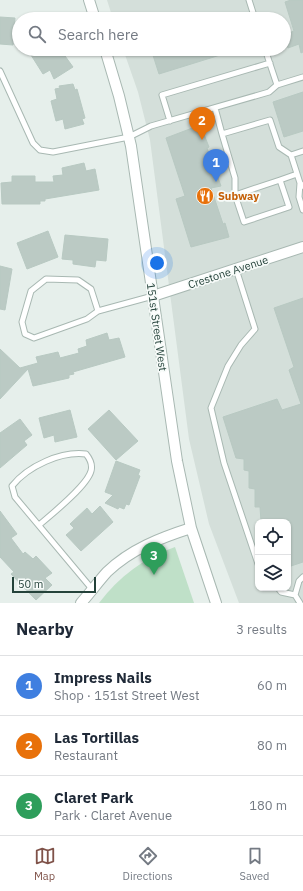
<!DOCTYPE html>
<meta charset="utf-8">
<style>
:root{--surface:#fff;--page:#f2f2f3;--text:#1f2937;--muted:#747a83;--line:#e0e1e3;--accent:#7f5249}
body{margin:0;font-family:"IBM Plex Sans",sans-serif;background:var(--page);color:var(--text)}
.controls{position:absolute;right:12px;bottom:12px;display:grid;overflow:hidden;border-radius:8px;box-shadow:0 1px 3px #0004}
.controls button{width:36px;height:36px;display:grid;place-items:center;padding:0;border:0;border-bottom:1px solid var(--line);background:var(--surface);color:var(--text);font:20px sans-serif}
.scale{position:absolute;left:12px;bottom:10px;width:84px;box-sizing:border-box;padding-left:4px;border:2px solid #24423a;border-top:0;font-size:11px;line-height:14px;white-space:nowrap;color:#24423a;-webkit-text-stroke:3px #f7fbf9;paint-order:stroke}
.you{position:absolute;left:157px;top:263px;width:14px;height:14px;margin:-10px;border:3px solid #fff;border-radius:50%;background:#1a73e8;box-shadow:0 0 0 6px #1a73e833}
.badge{display:grid;place-items:center;width:26px;height:26px;border-radius:50%;background:var(--accent);color:#fff;font-size:13px;font-weight:700}
.pin{position:absolute;translate:-50% -33px;filter:drop-shadow(0 1px 2px #0008)}
.pin::after{content:'';position:absolute;top:21px;width:14px;height:12px;background:inherit;clip-path:polygon(0 0,100% 0,50% 100%)}
.list{margin:0;padding:0;list-style:none}
h2{display:flex;justify-content:space-between;align-items:center;height:52px;margin:0;padding:0 16px;font-size:17px}
h2 small{font-size:13px;font-weight:400;color:var(--muted)}
.list li{display:grid;grid-template-columns:26px 1fr auto;gap:12px;align-items:center;box-sizing:border-box;height:60px;padding:0 16px;border-top:1px solid var(--line)}
.list b{display:block;font-size:15px;white-space:nowrap}
.list p{margin:0;font-size:13px;white-space:nowrap;color:var(--muted)}
.list em{font-size:13px;font-style:normal;color:var(--muted)}
.icon{flex:none;width:22px;height:22px;fill:none;stroke:currentColor;stroke-width:2;stroke-linecap:round;stroke-linejoin:round}
.map{position:relative;flex:none;width:303px;height:603px;overflow:hidden}
.search{position:absolute;background:var(--surface);box-shadow:0 1px 3px #0004;left:12px;right:12px;top:12px;height:44px;display:flex;align-items:center;gap:10px;box-sizing:border-box;padding:0 14px;border-radius:22px;color:var(--muted);font-size:15px}
.sheet{height:232px;background:var(--surface)}
nav{display:flex;justify-content:space-around;align-items:center;box-sizing:border-box;height:56px;border-top:1px solid var(--line);background:var(--surface);font-size:11px;color:var(--muted)}
nav a{display:grid;justify-items:center;gap:2px}
nav .on{color:var(--accent)}
.map>svg:first-child{display:block}
.built{fill:#d4dfda;fill-rule:evenodd}
.green{fill:#bfe0c8}
.building{fill:#bbcac4;stroke:#b8c9c2}
.lines{fill:none;stroke-linecap:round;stroke-linejoin:round}
.lane-casing{stroke:#a8b8b2;stroke-width:7}
.street-casing{stroke:#a8b8b2;stroke-width:12}
.lane{stroke:#fff;stroke-width:5}
.street{stroke:#fff;stroke-width:10}
.labels{text-anchor:middle;stroke-width:3.5;stroke-linejoin:round;paint-order:stroke}
.food-label{font-size:11px;font-weight:bold;fill:#c56008;stroke:#f7fbf9;text-anchor:start}
.street-label{font-size:11px;fill:#24423a;stroke:#f7fbf9}
</style>
<div class="map">
<svg width="303" height="603" viewBox="0 0 303 603">
<rect width="100%" height="100%" fill="#e6efeb"/>
<path class="built" d="M107,0H303V603H239L209,524L189,439L150,140L138,92L123,49H284V19H113ZM258,522H288V588H258Z"/>
<path class="green" d="M175,547L194,603H99C119,577 143,558 175,547Z"/>
<path class="building" d="M291,0H303V52L301,53L299,44L288,48L284,35L294,31L285,2Z
M0,17L15,18L13,45L0,44Z
M31,49H60L73,67L54,79L50,70L43,74L31,55L34,54Z
M151,49H232L233,51L159,74Z
M73,84L75,90L77,89L85,118L82,119L84,124L65,129L63,119L56,121L51,101L57,99L55,89L60,88L59,86Z
M303,92V131L284,137L273,102Z
M195,127H201L209,147L207,148L221,186L211,188L223,224L225,223L229,237L191,247L176,199L185,196L166,138Z
M84,163L86,171L95,169L99,190L45,199V201H40V204H2L1,183L12,182V176H35V182H54L53,176L63,175L62,168Z
M48,231L58,257L27,269L17,243Z
M65,235L108,239L106,261L96,260L95,267L73,264V260L62,259Z
M0,266L12,269L5,310L0,309Z
M303,298V562L288,567V522H261L260,507H255V489L249,488V471L244,470V459L236,458L223,417L277,399L282,410L301,404L289,370L294,367L274,308Z
M107,333L109,340L119,338L125,357L73,372L74,374L69,375V378L33,386L28,369L0,399V349L20,368L38,363L36,357L58,352L60,358L79,353L78,349L87,346L86,340Z
M70,410L77,437L55,442L54,435L44,438L39,418Z
M109,410L138,441L116,460L88,429Z
M20,419L32,435L24,441L27,445L0,468V433Z
M116,461L140,470L138,475L140,476L129,505L126,504L124,509L119,507L118,509L105,503L113,495L105,492Z
M100,506L113,522L81,551L66,535L74,528L70,524L87,508L92,514Z
M0,511L17,534L11,538L23,554L25,552L33,559L36,556L52,573L45,578L52,585L36,600L11,574L14,572L0,557Z"/>
<g class="lines">
<defs>
<path id="lane" d="M249,0L255,19
M265,49L277,85L303,77
M0,71L33,143L40,150L53,152L129,137L151,126L269,92L277,85
M215,108L222,134L270,120L279,147L291,155
M170,121L162,95L270,63
M222,134L235,178V195L244,222L289,207L280,180L297,174
M303,151L291,155L300,183L303,186
M300,183L299,197L303,210
M235,195L280,180
M236,269L255,329L241,345L228,366L211,408L224,463L258,564
M98,311L91,289L78,280L46,279L31,291L22,322L25,334L34,338L87,319L98,311L153,296
M39,525C52,514 87,486 91,471C93,464 90,459 86,454C61,451 28,466 12,486L15,497L92,589
M278,588L281,592L295,595L300,603
M295,595L299,581L303,577"/>
<path id="street" d="M89,0L95,19
M105,49L119,96L131,146L177,461L191,528L216,603
M153,296L303,247
M81,603C90,593 98,582 107,572C131,549 160,538 191,528"/>
</defs>
<use href="#lane" class="lane-casing"/>
<use href="#street" class="street-casing"/>
<use href="#lane" class="lane"/>
<use href="#street" class="street"/>
</g>
<defs>
<symbol id="restaurant-disc" viewBox="-11 -11 22 22"><circle r="9.5" fill="#e8710a" stroke="#f7fbf9"/><path d="M-5-6h1v4h1v-4h1v4h1v-4h1v5L-1.5 .5V6h-2V.5L-5-1ZM5-6V6H3V1.5H1.5Q1.5-4 5-6Z" fill="#fff"/></symbol>
</defs>
<g fill-rule="evenodd">
<use href="#restaurant-disc" x="195" y="186" width="20" height="20"/>
</g>
<g class="labels">
<g class="food-label">
<text x="218" y="200">Subway</text>
</g>
<g class="street-label">
<text transform="translate(228 272) rotate(-18)" y="4">Crestone Avenue</text>
<text transform="translate(157 327) rotate(82)" y="4">151st Street West</text>
</g>
</g>
</svg>
<div class="controls">
<button><svg class="icon" aria-label="locate" viewBox="0 0 24 24"><circle cx="12" cy="12" r="6"/><path d="M12 2v4M12 18v4M2 12h4M18 12h4"/></svg></button>
<button><svg class="icon" aria-label="layers" viewBox="0 0 24 24"><path d="M12 4l9 5-9 5-9-5zM3 14l9 5 9-5"/></svg></button>
</div>
<div class="scale">50 m</div>
<div class="you"></div>
<div class="pin badge" style="left:216px;top:182px;background:#3f7fe0">1</div>
<div class="pin badge" style="left:202px;top:140px;background:#e8710a">2</div>
<div class="pin badge" style="left:154px;top:575px;background:#2e9e5b">3</div>
<div class="search"><svg class="icon" aria-label="search" viewBox="0 0 24 24"><circle cx="10" cy="10" r="6"/><path d="M15 15l6 6"/></svg>Search here</div>
</div>
<section class="sheet">
<h2>Nearby<small>3 results</small></h2>
<ul class="list">
<li><span class="badge" style="background:#3f7fe0">1</span><div><b>Impress Nails</b><p>Shop · 151st Street West</p></div><em>60 m</em></li>
<li><span class="badge" style="background:#e8710a">2</span><div><b>Las Tortillas</b><p>Restaurant</p></div><em>80 m</em></li>
<li><span class="badge" style="background:#2e9e5b">3</span><div><b>Claret Park</b><p>Park · Claret Avenue</p></div><em>180 m</em></li>
</ul>
</section>
<nav>
<a class="on"><svg class="icon" aria-label="map" viewBox="0 0 24 24"><path d="M3 6l6-2 6 2 6-2v14l-6 2-6-2-6 2zM9 4v14M15 6v14"/></svg>Map</a>
<a><svg class="icon" aria-label="directions" viewBox="0 0 24 24"><path d="M12 3l9 9-9 9-9-9zM9 14v-3h6M13 9l2 2-2 2"/></svg>Directions</a>
<a><svg class="icon" aria-label="saved" viewBox="0 0 24 24"><path d="M7 4h10v16l-5-4-5 4z"/></svg>Saved</a>
</nav>
